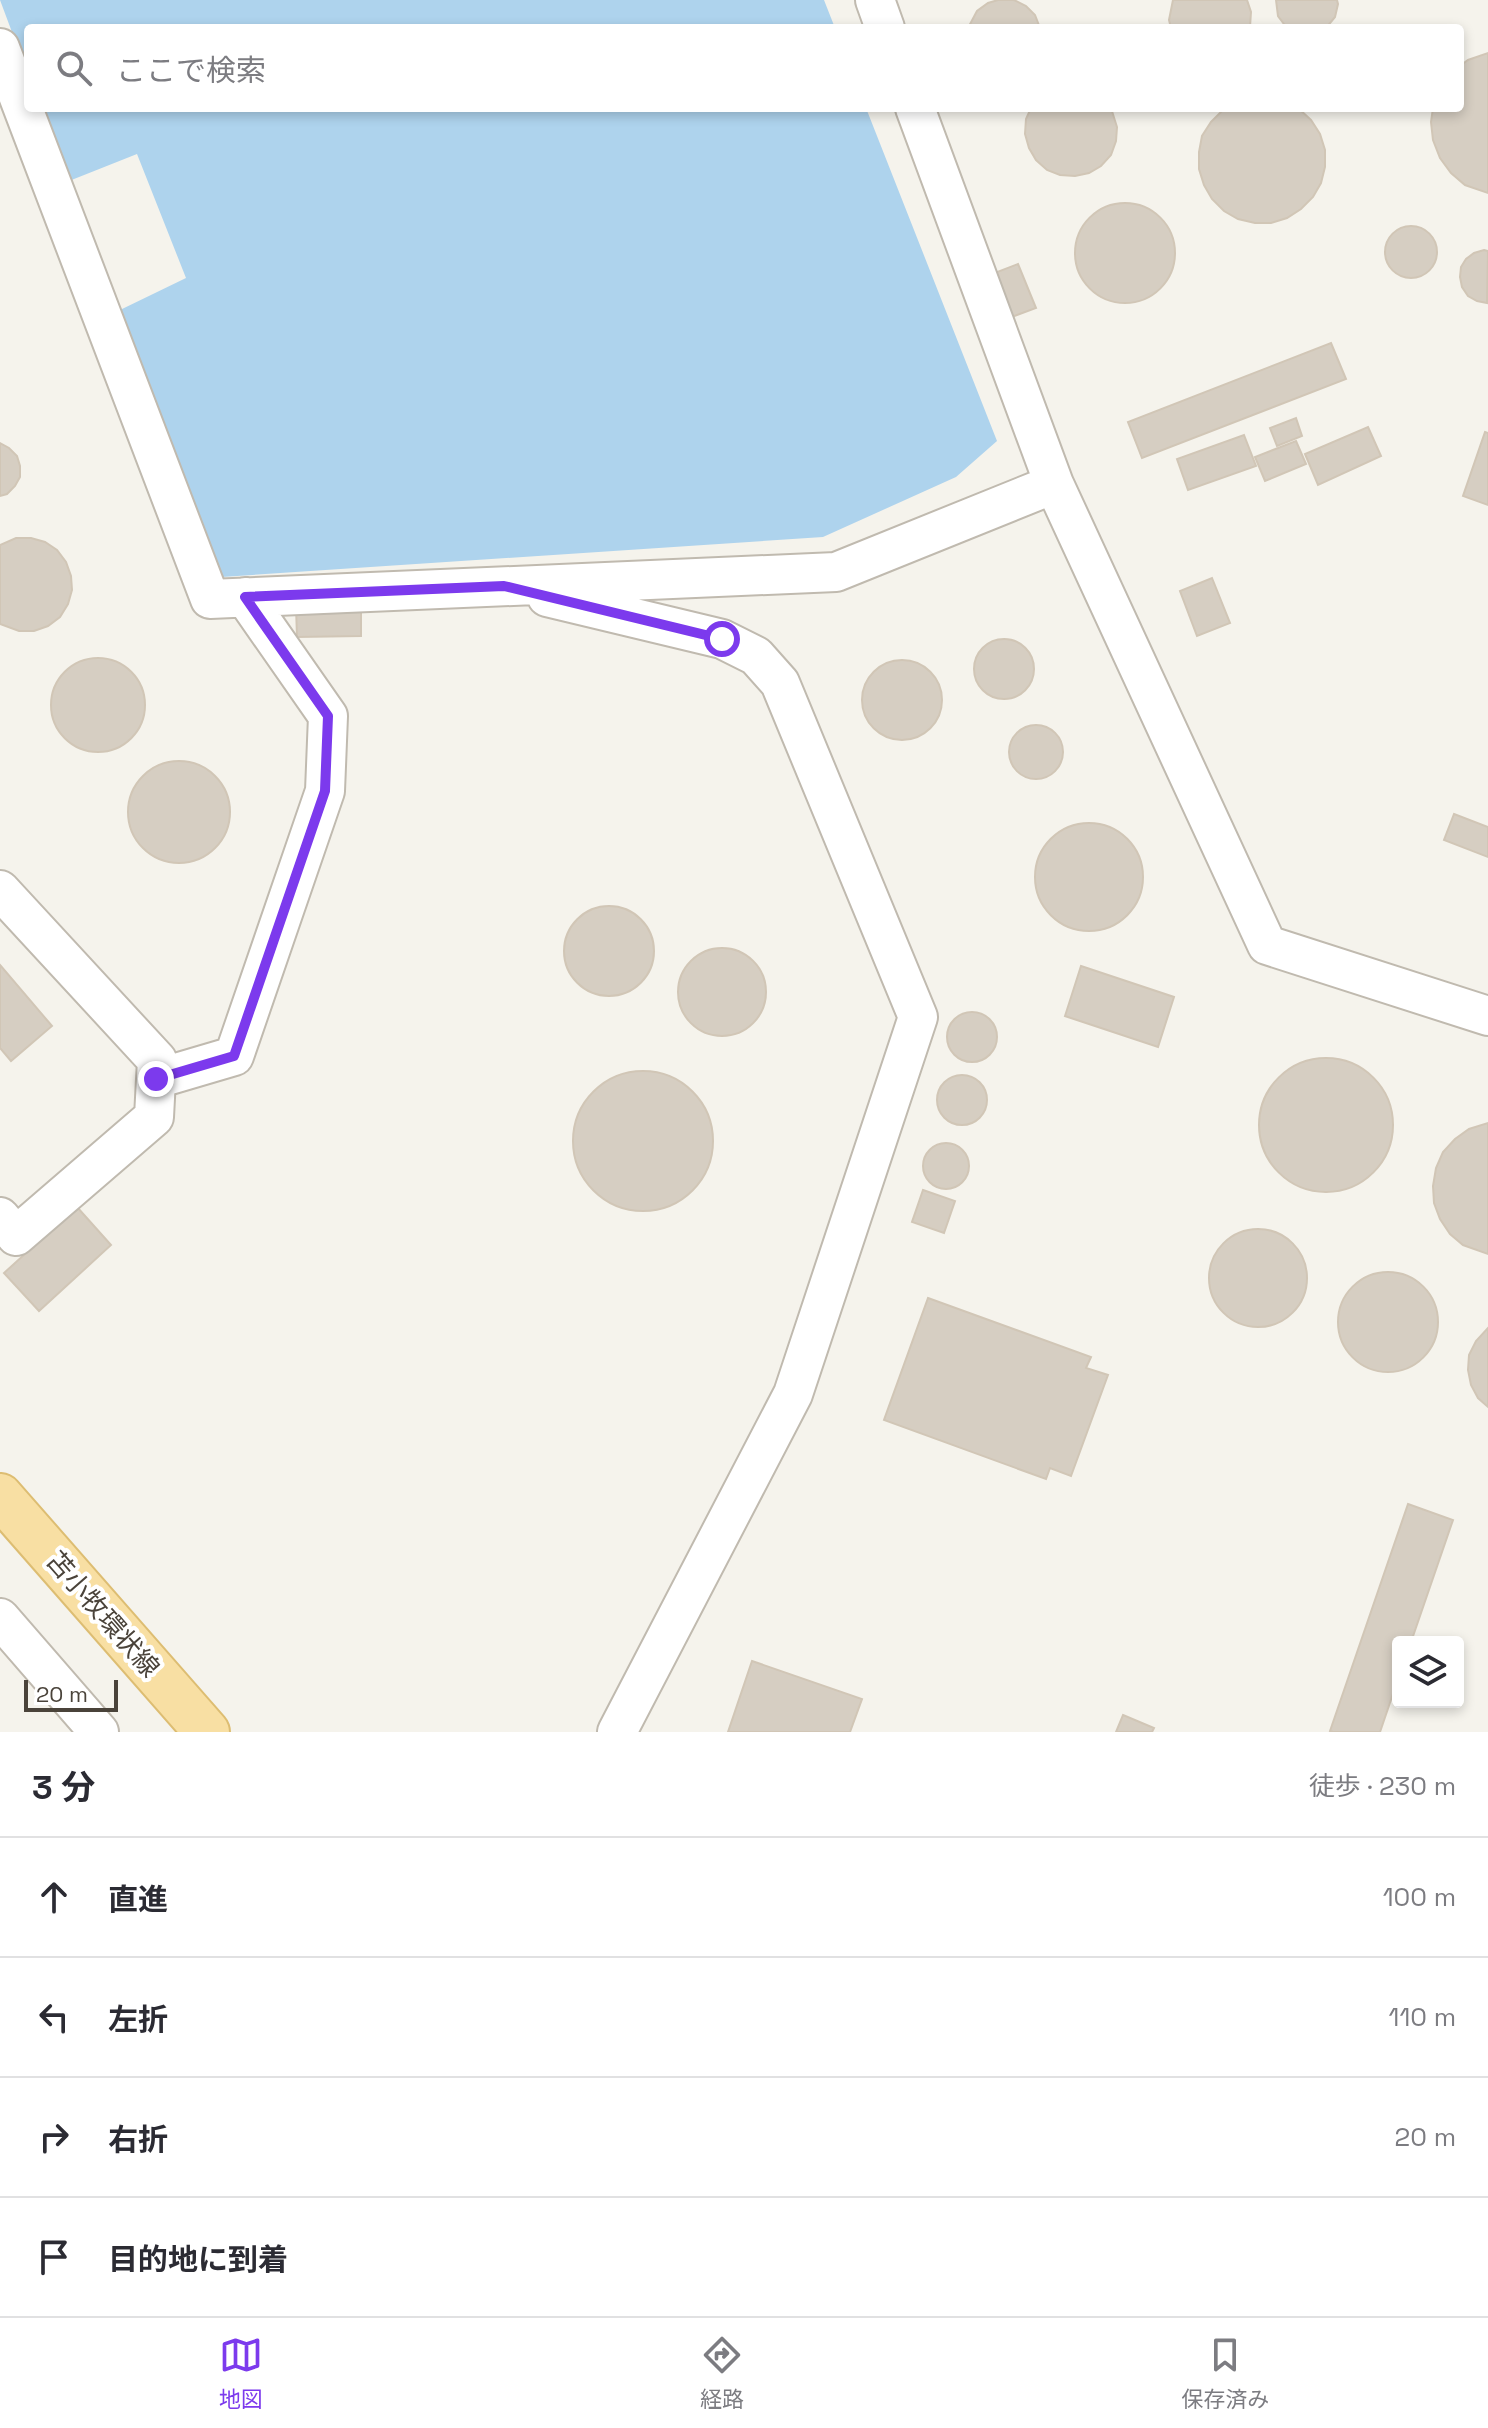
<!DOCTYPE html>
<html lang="ja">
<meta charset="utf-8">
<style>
:root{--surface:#fff;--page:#f2f2f3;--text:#2b2b33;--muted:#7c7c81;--line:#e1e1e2;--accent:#7c3aed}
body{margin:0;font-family:"Space Grotesk","Noto Sans JP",sans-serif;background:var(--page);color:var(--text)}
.controls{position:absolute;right:24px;bottom:24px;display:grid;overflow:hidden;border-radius:8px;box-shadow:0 4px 12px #0003}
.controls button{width:72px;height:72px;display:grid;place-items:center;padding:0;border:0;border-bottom:2px solid var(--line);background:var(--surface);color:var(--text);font:40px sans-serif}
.scale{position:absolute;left:24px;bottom:20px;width:94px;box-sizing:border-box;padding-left:8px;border:4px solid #4a433a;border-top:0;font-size:22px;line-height:28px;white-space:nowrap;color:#4a433a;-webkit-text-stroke:6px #fff;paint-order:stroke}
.stop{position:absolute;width:24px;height:24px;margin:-18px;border:6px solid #7c3aed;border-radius:50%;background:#fff}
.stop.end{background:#7c3aed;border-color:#fff;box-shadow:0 2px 8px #0008}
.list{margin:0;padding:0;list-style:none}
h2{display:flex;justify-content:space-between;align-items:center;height:104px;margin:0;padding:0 32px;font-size:34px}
h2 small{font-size:26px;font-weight:400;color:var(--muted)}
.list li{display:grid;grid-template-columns:52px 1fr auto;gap:24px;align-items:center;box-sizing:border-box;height:120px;padding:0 32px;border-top:2px solid var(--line)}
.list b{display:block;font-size:30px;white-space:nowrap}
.list em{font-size:26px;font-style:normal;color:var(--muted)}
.icon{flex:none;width:44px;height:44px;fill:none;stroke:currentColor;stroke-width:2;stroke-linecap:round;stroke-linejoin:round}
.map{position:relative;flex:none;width:1488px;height:1732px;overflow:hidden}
.search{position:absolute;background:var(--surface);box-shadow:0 4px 12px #0003;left:24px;right:24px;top:24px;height:88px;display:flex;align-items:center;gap:20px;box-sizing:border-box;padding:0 28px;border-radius:8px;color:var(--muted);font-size:30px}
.sheet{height:584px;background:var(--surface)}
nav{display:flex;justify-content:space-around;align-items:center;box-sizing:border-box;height:112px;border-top:2px solid var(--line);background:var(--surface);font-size:22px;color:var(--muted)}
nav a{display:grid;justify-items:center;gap:4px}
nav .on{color:var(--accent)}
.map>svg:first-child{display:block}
.water{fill:#aed3ed}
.building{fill:#d6cec2;stroke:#d1c6b6;stroke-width:2}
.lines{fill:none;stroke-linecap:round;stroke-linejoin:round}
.minor-casing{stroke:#c0baaf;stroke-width:42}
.major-casing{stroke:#ddbd72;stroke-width:48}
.minor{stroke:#fff;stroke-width:38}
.major{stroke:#f8dfa3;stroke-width:44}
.route{stroke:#7c3aed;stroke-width:10}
.labels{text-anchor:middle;stroke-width:8;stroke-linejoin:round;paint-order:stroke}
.street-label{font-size:26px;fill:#4a433a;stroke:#fff}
</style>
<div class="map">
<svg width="1488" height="1732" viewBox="0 0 1488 1732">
<rect width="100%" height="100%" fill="#f5f3ec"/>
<path class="water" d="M0,0H824L835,28H28V75Z
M41,108H866L997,441L956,477L823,537L222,577L120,310L186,278L137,154L69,181Z"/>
<path class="building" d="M998,0H1014L1026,6L1035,15L1040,28H968L977,11L988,3Z
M1173,0H1247L1251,12L1250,27L1171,28L1169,20Z
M1276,0H1337L1338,4L1335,17L1326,28H1287L1278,16Z
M1488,53V193L1465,185L1451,173L1440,158L1433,140L1431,122L1433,108H1460V66L1468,60Z
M1031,108H1111L1117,127L1116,141L1111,155L1101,166L1089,173L1075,176L1060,175L1047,170L1036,160L1029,148L1025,134L1026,119Z
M1225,108H1298L1311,120L1320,134L1325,150V167L1321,183L1313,197L1301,209L1287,218L1271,223H1255L1238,219L1224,211L1212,199L1204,185L1199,169V152L1202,136L1211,122Z
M1075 253a50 50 0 1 1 100 0a50 50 0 1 1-100 0Z
M1385 252a26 26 0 1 1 52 0a26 26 0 1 1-52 0Z
M1484,250L1488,251L1487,303L1477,301L1468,296L1462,287L1460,277L1461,267L1466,259L1474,253Z
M1018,264L1036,308L1009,318L992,274Z
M1331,343L1346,379L1142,458L1128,422Z
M1296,418L1302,436L1277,446L1270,428Z
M1368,427L1381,456L1318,485L1305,454Z
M1485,432L1488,433V505L1463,496Z
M1244,435L1256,466L1188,490L1177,459Z
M1296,441L1306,464L1265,481L1255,457Z
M0,443L9,448L17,456L20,466V477L15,486L7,494L0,496Z
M16,538H31L45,542L57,550L66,562L71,576L72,590L68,604L60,617L48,626L34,631H19L0,624V545Z
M1212,578L1230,623L1197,636L1180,591Z
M361,606V636L297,637L296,607Z
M974 669a30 30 0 1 1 60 0a30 30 0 1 1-60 0Z
M51 705a47 47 0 1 1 94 0a47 47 0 1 1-94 0Z
M862 700a40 40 0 1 1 80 0a40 40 0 1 1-80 0Z
M1009 752a27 27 0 1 1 54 0a27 27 0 1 1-54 0Z
M128 812a51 51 0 1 1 102 0a51 51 0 1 1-102 0Z
M1454,814L1488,827V857L1444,840Z
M1035 877a54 54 0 1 1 108 0a54 54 0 1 1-108 0Z
M564 951a45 45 0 1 1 90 0a45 45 0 1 1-90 0Z
M678 992a44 44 0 1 1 88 0a44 44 0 1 1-88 0Z
M0,965L52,1026L11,1061L0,1048Z
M1081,966L1174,997L1158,1047L1065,1016Z
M947 1037a25 25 0 1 1 50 0a25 25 0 1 1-50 0Z
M1259 1125a67 67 0 1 1 134 0a67 67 0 1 1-134 0Z
M573 1141a70 70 0 1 1 140 0a70 70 0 1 1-140 0Z
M937 1100a25 25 0 1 1 50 0a25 25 0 1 1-50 0Z
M1488,1123V1254L1463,1245L1450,1234L1440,1219L1434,1203L1433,1186L1436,1168L1443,1152L1455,1139L1469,1129Z
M923 1166a23 23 0 1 1 46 0a23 23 0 1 1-46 0Z
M923,1190L955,1201L944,1233L912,1222Z
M77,1207L111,1245L39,1311L4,1273Z
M1209 1278a49 49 0 1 1 98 0a49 49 0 1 1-98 0Z
M1338 1322a50 50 0 1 1 100 0a50 50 0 1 1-100 0Z
M928,1298L1091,1357L1086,1368L1108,1375L1071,1476L1050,1468L1046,1479L884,1420Z
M1488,1328V1407L1478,1398L1471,1385L1468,1370L1469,1355L1476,1341Z
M1408,1504L1453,1520L1411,1642H1398V1679L1380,1732H1333L1330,1731Z
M752,1661L862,1699L850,1732H728Z
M1123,1715L1154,1728L1152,1732H1116Z"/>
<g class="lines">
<defs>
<path id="minor" d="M875,0L885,28
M0,48L210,599L836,572L1054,484
M915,108L1054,484L1267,945L1488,1016
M547,597L722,639L756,656L780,683L918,1017L793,1394L617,1732
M0,890L157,1060L154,1117L16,1236L0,1217
M156,1079L234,1056L325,791L328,716L245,597
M0,1618L99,1732"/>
<path id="major" d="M0,1496L207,1732"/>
</defs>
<use href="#minor" class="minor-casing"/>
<use href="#major" class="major-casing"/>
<use href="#minor" class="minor"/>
<use href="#major" class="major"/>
</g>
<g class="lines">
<path class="route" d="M156,1079L234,1056L325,791L328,716L245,597L504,586L722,639"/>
</g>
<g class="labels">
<g class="street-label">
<text transform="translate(103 1614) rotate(49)" y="9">苫小牧環状線</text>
</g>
</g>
</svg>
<div class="controls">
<button><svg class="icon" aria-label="layers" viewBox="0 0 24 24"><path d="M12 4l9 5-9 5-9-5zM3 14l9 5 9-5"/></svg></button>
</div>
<div class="scale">20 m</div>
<div class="stop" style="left:722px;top:639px"></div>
<div class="stop end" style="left:156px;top:1079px"></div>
<div class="search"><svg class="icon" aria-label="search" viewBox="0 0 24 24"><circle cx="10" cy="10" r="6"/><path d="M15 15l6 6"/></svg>ここで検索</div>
</div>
<section class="sheet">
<h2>3 分<small>徒歩 · 230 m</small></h2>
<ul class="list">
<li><svg class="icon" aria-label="ahead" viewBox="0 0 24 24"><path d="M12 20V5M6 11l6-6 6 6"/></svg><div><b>直進</b></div><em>100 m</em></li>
<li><svg class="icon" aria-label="left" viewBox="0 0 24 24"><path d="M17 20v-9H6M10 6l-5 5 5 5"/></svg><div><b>左折</b></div><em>110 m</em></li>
<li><svg class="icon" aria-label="right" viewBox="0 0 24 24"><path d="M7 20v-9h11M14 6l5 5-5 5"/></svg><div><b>右折</b></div><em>20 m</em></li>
<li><svg class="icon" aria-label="arrive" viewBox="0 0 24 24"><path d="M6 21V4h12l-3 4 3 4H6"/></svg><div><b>目的地に到着</b></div></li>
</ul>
</section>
<nav>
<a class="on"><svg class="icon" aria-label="map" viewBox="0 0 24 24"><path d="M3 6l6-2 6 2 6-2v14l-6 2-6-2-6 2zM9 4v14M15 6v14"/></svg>地図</a>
<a><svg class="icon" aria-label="directions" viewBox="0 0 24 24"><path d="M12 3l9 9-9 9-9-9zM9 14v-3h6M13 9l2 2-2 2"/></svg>経路</a>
<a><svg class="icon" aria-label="saved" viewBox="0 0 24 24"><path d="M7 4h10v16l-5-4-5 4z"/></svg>保存済み</a>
</nav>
